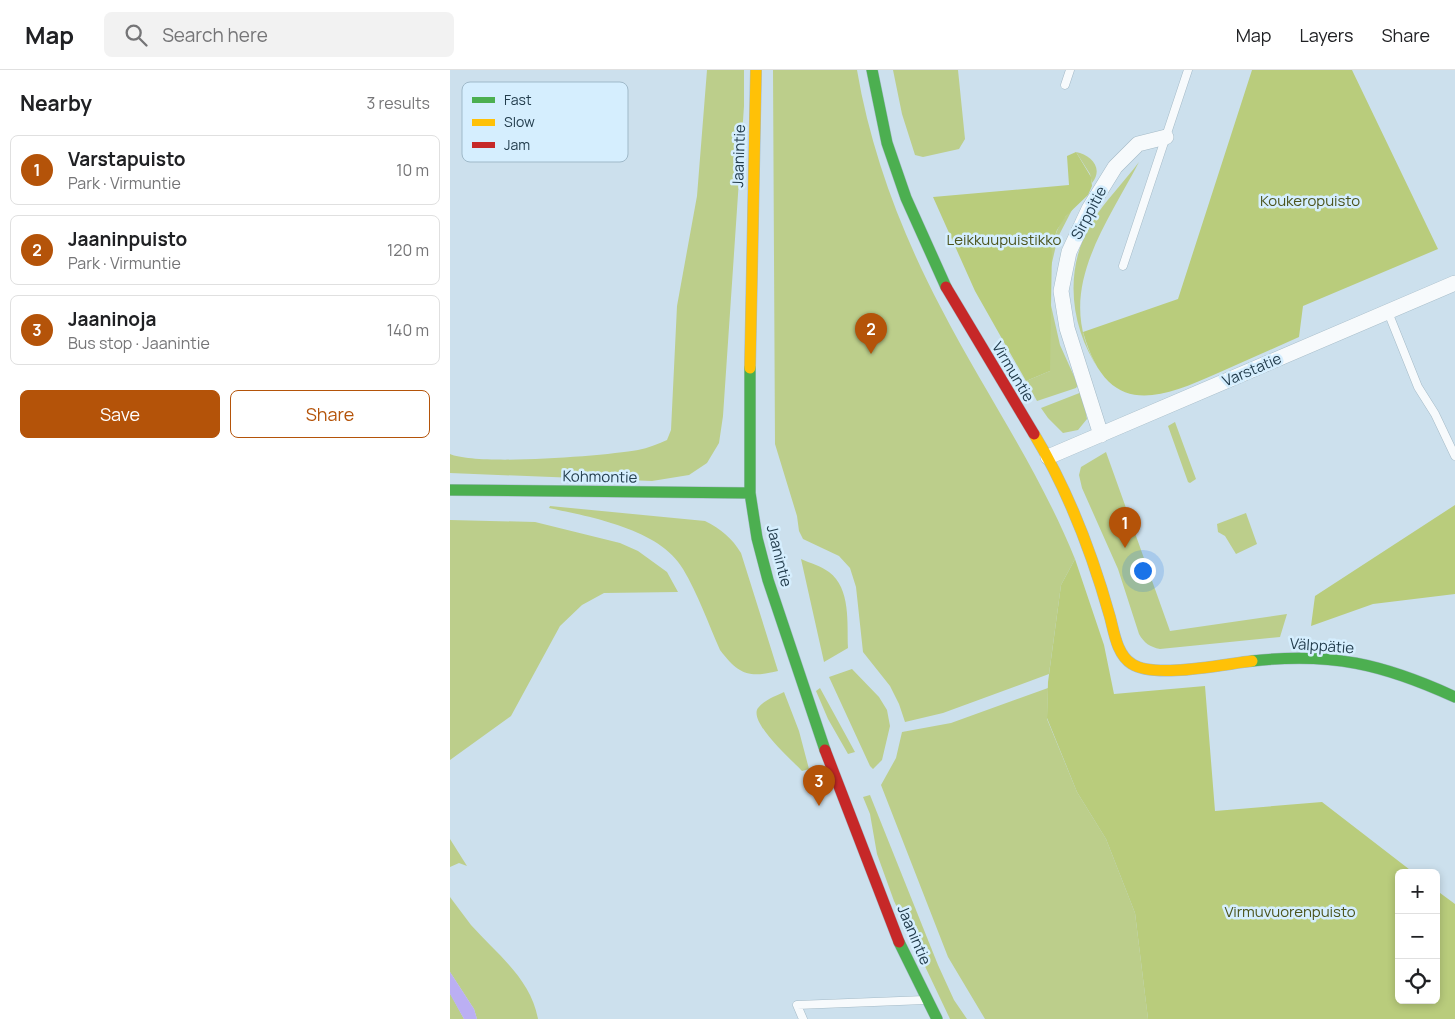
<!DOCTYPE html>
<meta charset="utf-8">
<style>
:root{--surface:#fff;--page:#f2f2f2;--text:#202124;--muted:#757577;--line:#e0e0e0;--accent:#b45309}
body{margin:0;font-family:Manrope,sans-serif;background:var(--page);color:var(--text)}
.controls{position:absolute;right:15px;bottom:15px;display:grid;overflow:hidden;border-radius:8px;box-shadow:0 2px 8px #0003}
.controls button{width:45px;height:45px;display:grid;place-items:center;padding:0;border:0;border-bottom:1px solid var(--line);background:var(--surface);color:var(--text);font:25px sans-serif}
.you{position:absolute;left:692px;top:500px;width:18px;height:18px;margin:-12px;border:4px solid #fff;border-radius:50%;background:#1a73e8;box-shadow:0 0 0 8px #1a73e833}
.badge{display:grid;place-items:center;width:32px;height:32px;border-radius:50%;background:var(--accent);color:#fff;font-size:16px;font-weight:700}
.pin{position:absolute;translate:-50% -41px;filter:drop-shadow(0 1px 2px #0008)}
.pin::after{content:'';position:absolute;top:26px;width:18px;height:15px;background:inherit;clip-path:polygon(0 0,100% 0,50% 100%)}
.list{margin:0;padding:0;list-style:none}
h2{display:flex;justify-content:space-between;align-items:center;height:65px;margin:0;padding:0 20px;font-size:21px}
h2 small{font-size:16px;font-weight:400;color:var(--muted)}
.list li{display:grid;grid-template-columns:32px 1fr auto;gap:15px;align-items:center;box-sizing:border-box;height:70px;margin:0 10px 10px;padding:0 10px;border:1px solid var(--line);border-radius:8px}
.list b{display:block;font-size:19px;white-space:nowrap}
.list p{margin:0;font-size:16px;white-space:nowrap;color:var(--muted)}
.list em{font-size:16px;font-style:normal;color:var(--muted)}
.actions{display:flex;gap:10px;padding:15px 20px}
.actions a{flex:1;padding:11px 0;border:1px solid var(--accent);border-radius:8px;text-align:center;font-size:18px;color:var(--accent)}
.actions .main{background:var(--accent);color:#fff}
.icon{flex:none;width:28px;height:28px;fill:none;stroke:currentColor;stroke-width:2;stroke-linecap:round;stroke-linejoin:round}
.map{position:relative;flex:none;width:1005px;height:949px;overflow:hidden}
header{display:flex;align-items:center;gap:30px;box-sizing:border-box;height:70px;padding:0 25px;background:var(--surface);border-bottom:1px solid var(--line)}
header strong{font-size:24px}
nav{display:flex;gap:28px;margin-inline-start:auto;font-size:18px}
.search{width:350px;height:45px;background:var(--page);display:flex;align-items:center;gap:12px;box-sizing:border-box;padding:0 18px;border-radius:8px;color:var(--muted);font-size:19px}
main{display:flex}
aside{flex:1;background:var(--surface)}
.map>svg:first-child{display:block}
.green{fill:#bcce8b}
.forest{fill:#b9cc7c}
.water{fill:#bbaff3}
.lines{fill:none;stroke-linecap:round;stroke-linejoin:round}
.lane-casing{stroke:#a4bac7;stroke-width:9}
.street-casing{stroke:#a4bac7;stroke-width:16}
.fast-casing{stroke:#a4bac7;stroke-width:12}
.slow-casing{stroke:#a4bac7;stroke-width:12}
.jam-casing{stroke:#a4bac7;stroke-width:12}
.lane{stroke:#f7fafc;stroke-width:8}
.street{stroke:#f7fafc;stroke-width:15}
.fast{stroke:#4caf50;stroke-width:11}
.slow{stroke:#ffc107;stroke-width:11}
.jam{stroke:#c62828;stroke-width:11}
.labels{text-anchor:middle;stroke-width:5;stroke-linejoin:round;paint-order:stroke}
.street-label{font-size:15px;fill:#223c4c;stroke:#d5eefe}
.park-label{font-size:15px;fill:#4c541d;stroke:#d5eefe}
.key{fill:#d5eefe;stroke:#9fb9c9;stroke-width:1}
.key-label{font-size:14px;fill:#223c4c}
</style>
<header>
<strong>Map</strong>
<div class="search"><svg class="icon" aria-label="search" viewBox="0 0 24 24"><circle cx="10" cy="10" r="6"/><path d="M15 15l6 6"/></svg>Search here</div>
<nav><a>Map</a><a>Layers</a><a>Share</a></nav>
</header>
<main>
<aside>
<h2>Nearby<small>3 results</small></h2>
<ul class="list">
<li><span class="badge">1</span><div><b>Varstapuisto</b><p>Park · Virmuntie</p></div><em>10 m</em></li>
<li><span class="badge">2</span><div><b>Jaaninpuisto</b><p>Park · Virmuntie</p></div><em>120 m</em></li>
<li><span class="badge">3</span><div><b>Jaaninoja</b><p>Bus stop · Jaanintie</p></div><em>140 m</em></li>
</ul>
<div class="actions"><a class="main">Save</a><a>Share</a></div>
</aside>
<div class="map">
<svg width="1005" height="949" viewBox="0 0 1005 949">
<rect width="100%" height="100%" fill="#cce0ed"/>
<path class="green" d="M257,0H294V36L273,346L269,373L257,393L239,405L202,411L0,403V384C27,396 154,386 188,380C198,378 208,374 217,370L221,360L227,236L247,126Z
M323,0H407C421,83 452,164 491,238C535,323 589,400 625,489L611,515L599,604L493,643L455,652L449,634L440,616L413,582L406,517L400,498L389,486L353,469L349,461L347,446L325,374Z
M443,0H508L515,69L509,79L473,87L465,85L452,44Z
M626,82C641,85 654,98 642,113L640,104Z
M689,92C654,159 601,226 650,301C620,258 613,199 642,152C655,131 674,112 689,92Z
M623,138L608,167L600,201C600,177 605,155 623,138Z
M600,231L610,275L628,315L626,318L587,331L576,311L600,301Z
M632,322L637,349L628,360L613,363L598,348L591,338Z
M725,352L746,409L740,413L738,412L718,356Z
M656,382L720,561L837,544L830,567L710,579C700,577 694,573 689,564L668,499L632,418L629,405L631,397Z
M100,436L255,451C271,459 282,468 291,483L328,601C299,608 289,605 270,580C258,553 248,524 233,499C210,459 141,447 99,438Z
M796,443L807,474L786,484L775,466L768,462L767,454Z
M0,450L85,452L170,473L188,481L217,502L228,522L154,523L132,535L110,556L61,646L0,690Z
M351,489C360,493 371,496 379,502C401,518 397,554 398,578L374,592Z
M402,599L429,627L437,640L440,656L432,690L423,699L420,696L379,607Z
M370,618L405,682L398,684L378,649L366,621Z
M598,618L597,649L627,722L656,769L685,843L698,949H535L498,887L431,715L446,688L452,662L501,653Z
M334,622L349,661L359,699L352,701C342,690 298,652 308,638C314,630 326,626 334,622Z
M420,725L488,895L504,930L517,949H500L444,831L427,784L420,744L413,727Z
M0,769L17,796L9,793L0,797Z
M0,827C7,836 14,846 21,855C47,884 81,909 88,949H27L24,939L0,902Z
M0,924L1,925L14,949H0Z"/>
<path class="forest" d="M802,0H902L988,179L853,236L849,267C822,279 795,291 768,303C704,332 657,346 633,262L728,229Z
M626,82L641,107L642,116L638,125L616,146L607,160L602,175L600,301L576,311L525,221L483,127L619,115L617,86Z
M1005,435V524L923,534L861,556L865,526Z
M625,489L654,575L664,624L755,616L765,741L872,732L964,803H949V930H986V820L1005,834V949H698L685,843L656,769L627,722L597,648L598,612L611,515Z"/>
<path class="water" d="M0,902L24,939L27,949H14L0,924Z"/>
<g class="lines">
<defs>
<path id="lane" d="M615,15L620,0
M673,196L738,0
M938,242L968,317L985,344L1005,386
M353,949L347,935L475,930"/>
<path id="street" d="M651,365L617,258L611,221L619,182L639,139L665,97L688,74L716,67
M598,387L1005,213"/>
<path id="fast" d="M422,0L437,73L456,128L496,217
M300,298V423L307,468L318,510L375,680
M0,420L300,423
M802,591C881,582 933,594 1005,627
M449,872L487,949"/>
<path id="slow" d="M300,298L306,0
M584,364C618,420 642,483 660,547C664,562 667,585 682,594C705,609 774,594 802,591"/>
<path id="jam" d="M496,217L584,364
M375,680L449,872"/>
</defs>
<use href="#lane" class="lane-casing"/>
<use href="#street" class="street-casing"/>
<use href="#fast" class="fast-casing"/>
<use href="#slow" class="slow-casing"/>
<use href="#jam" class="jam-casing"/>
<use href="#lane" class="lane"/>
<use href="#street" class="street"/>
<use href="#fast" class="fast"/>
<use href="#slow" class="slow"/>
<use href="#jam" class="jam"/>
</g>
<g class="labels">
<g class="street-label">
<text transform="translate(289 86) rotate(-88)" y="5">Jaanintie</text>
<text transform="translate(639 143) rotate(-62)" y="5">Sirppitie</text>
<text transform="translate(802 300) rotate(-23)" y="5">Varstatie</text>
<text transform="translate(563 302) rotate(59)" y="5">Virmuntie</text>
<text transform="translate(150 407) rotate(1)" y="5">Kohmontie</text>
<text transform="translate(329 486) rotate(76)" y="5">Jaanintie</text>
<text transform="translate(872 576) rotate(4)" y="5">Välppätie</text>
<text transform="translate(464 865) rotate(67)" y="5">Jaanintie</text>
</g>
<g class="park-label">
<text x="860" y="136">Koukeropuisto</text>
<text x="554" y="175">Leikkuupuistikko</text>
<text x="840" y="847">Virmuvuorenpuisto</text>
</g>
</g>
<rect x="12" y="12" width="166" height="80" rx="8" class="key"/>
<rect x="22" y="27" width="23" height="6" fill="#4caf50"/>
<rect x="22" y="49" width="23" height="7" fill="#ffc107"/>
<rect x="22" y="72" width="23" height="6" fill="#c62828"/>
<g class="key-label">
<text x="54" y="35">Fast</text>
<text x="54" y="57">Slow</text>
<text x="54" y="80">Jam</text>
</g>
</svg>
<div class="controls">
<button>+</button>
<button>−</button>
<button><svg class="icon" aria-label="locate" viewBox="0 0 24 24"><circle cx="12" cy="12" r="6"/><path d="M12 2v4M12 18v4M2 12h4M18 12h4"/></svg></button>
</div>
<div class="you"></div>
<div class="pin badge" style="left:675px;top:478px">1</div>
<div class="pin badge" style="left:421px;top:284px">2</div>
<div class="pin badge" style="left:369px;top:736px">3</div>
</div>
</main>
